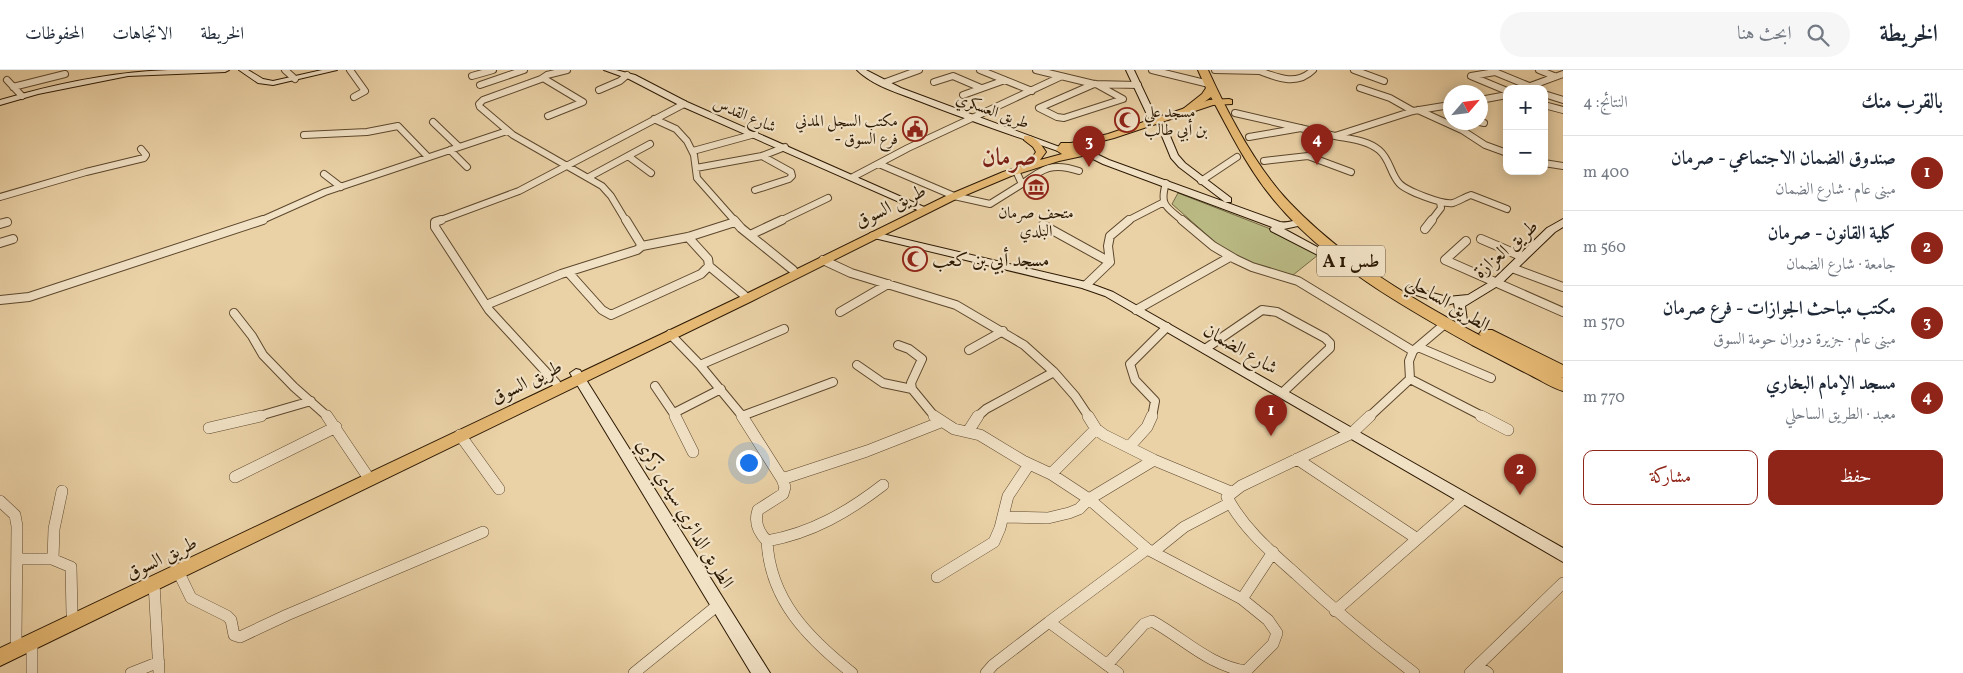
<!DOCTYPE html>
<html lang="ar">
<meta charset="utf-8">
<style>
:root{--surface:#fff;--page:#f6f6f7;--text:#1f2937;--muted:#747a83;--line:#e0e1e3;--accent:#8f2418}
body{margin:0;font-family:Vollkorn,Amiri,serif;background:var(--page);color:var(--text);direction:rtl}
.controls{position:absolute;right:15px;top:15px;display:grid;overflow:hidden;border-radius:10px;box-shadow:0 2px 12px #0003}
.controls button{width:45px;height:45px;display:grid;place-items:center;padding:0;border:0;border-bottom:1px solid var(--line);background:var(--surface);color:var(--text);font:25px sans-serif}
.compass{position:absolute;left:1443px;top:15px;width:45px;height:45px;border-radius:50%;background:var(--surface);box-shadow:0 2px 12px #0003;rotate:62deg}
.you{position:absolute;left:748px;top:392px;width:18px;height:18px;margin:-12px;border:4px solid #fff;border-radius:50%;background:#1a73e8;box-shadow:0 0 0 8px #1a73e833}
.badge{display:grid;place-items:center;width:32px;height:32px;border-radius:50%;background:var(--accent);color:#fff;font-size:16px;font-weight:700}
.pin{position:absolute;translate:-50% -41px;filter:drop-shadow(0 1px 2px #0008)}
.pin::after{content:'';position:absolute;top:26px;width:18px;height:15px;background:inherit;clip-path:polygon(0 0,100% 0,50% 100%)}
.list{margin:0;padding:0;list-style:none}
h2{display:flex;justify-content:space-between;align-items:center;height:65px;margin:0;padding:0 20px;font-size:21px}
h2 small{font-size:16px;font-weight:400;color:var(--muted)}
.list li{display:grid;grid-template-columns:32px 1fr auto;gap:15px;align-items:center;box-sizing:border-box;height:75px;padding:0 20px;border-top:1px solid var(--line)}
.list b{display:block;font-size:19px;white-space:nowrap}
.list p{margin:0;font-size:16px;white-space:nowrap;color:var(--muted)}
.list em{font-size:16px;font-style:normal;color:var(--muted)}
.actions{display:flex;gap:10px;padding:15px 20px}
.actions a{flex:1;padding:11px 0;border:1px solid var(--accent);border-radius:10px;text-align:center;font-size:18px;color:var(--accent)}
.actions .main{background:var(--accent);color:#fff}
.icon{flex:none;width:28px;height:28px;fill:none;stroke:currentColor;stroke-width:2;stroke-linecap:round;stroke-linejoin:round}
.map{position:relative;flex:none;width:1563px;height:603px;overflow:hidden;direction:ltr}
header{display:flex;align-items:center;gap:30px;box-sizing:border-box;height:70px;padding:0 25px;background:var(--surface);border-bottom:1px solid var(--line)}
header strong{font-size:24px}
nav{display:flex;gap:28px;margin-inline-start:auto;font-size:18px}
.search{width:350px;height:45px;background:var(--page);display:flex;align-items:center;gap:12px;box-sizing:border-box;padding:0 18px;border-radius:28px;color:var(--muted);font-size:19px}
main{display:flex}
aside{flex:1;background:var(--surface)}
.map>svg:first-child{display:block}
.green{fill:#baba84;stroke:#736a44}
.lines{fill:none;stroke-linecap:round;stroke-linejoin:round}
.street-far2-casing{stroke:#5c472c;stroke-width:8}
.street-far1-casing{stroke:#5c472c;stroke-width:10}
.street-casing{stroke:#5c472c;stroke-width:12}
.secondary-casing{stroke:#2c1903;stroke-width:2}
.primary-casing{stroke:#2c1903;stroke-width:2}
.highway-casing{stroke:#2c1903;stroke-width:2}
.street-far2{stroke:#f1e1c5;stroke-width:6}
.street-far1{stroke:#f1e1c5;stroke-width:8}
.street{stroke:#f1e1c5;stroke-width:11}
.secondary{fill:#f1e1c5;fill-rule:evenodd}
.primary{fill:#e5b873;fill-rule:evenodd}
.highway{fill:#e5b873;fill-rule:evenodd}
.labels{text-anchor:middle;stroke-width:4.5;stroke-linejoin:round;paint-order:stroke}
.far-street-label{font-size:16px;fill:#2c1903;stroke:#f1e1c5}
.far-poi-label{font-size:16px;fill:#2c1903;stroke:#f1e1c5;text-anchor:start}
.shield{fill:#f1e1c5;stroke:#67553d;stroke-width:1}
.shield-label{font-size:18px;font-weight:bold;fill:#2c1903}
.street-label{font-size:19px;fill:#2c1903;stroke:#f1e1c5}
.poi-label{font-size:19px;fill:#2c1903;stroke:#f1e1c5;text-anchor:start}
.far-town-label{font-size:24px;font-weight:bold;fill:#7a1f14;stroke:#f1e1c5}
</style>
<header>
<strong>الخريطة</strong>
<div class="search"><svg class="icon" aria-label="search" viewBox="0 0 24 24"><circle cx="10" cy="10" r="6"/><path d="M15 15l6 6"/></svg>ابحث هنا</div>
<nav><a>الخريطة</a><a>الاتجاهات</a><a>المحفوظات</a></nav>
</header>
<main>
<aside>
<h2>بالقرب منك<small>النتائج: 4</small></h2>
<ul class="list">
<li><span class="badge">1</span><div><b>صندوق الضمان الاجتماعي - صرمان</b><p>مبنى عام · شارع الضمان</p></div><em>400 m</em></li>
<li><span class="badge">2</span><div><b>كلية القانون - صرمان</b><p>جامعة · شارع الضمان</p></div><em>560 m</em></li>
<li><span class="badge">3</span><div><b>مكتب مباحث الجوازات - فرع صرمان</b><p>مبنى عام · جزيرة دوران حومة السوق</p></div><em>570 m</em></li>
<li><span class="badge">4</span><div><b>مسجد الإمام البخاري</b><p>معبد · الطريق الساحلي</p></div><em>770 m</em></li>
</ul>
<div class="actions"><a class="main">حفظ</a><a>مشاركة</a></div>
</aside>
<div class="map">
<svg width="1563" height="603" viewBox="0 0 1563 603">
<rect width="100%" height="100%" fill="#ead1a6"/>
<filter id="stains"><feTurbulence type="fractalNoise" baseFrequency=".004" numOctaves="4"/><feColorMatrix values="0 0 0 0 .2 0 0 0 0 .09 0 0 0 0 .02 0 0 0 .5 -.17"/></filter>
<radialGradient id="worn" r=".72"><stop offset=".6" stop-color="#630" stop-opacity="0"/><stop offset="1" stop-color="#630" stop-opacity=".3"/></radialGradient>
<path class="green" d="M1178,123L1268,158L1318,185L1293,205L1256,197L1223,179L1172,134Z"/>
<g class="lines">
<defs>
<path id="street-far2" d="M285,0L295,9
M350,0L365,21L354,27
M567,0L547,5L541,9L483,30L479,34L480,37L513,65L602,116L611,126L626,151
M980,0L1032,21
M1036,0L1094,14L1138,15
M1152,0L1209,14
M1215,0L1260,1
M1257,0C1276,7 1296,17 1313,0
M1354,0L1384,11
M1539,0L1554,6
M472,6L493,0
M543,8L583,32L548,46
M7,10L22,26
M886,12L919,0
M934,12L953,6L981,18
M1094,14L1039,38L1057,47L1064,48L1123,29L1096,14
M480,15L524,0
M13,17L65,4
M1360,18L1390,28L1413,41
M1525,18L1563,4
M599,20L620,11L627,5
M1507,21L1471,6L1495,2L1529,16
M1544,24L1563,30
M963,25L1005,10
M1480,30L1507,25
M1544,35L1563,40
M1418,40L1462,60L1485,75L1507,83
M1235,43L1335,66L1413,41L1450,35
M654,49L676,59L687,71L694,85L697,108L735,151
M433,52L459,77
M1480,52L1484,53
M304,65L367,62L398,56L428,87
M1335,66C1350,69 1367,70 1379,80C1390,89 1390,103 1399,113C1406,121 1443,135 1453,133C1459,131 1465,127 1471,125L1507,139
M1249,67L1301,58
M450,80L467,97
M693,81L755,64
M628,86L651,103
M1264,91L1308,86L1351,102
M1544,93L1563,96
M879,94L954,126L990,134L1022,114L1016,101
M696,98L762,86L785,77
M324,104L341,117
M589,107L650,74
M853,107L908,78L1060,7
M1201,111L1237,87
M1166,113C1159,136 1167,137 1183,151
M1022,114C1043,98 1053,92 1079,101
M755,120L789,109L792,106L791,102L762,86
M0,127L86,102L144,88L146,85L141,79
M260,151L325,122L507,61
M438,151L519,121L684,34
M780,151L828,128
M1127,151L1164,132
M1431,151L1441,138L1440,132"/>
<path id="street-far1" d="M441,150L435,152V157L489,240L556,313
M626,150L642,176
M734,150L741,158L793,200
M1182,150L1213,176L1235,189L1252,197L1298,211L1413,281
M0,154L7,152
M1043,155L1110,192
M1425,159L1432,150
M750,165L782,150
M688,167L708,189L709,196L744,225
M1481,169L1523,187
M1466,171L1445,190L1563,242
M0,173L13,169
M823,190L851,203L956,235L1024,275L1054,302L1075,326L1089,347
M1512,198L1563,217
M568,202L602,240L611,245L701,204L709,196
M1086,215L1110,192L1108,176L1110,166L1129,150
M0,230L29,227L263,150
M486,235L561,204L637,180L642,176L688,167L735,152
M1136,240L1230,187
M840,242L888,214
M234,243L252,266L263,285L294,317L328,347
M670,264L700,295L743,347
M898,275L909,279L922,289L911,313L912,319L935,347
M1418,277L1491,308
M1205,279L1262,240L1277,242L1325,268L1330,273V278L1282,323
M969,280L1003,261
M700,295L784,259
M857,295L883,313L912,319
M1410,309L1484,347
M655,316L676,347
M674,343L721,319
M742,346L833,312
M256,347L311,331
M977,347L986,339L1054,302
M1152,347L1155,331L1135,310L1130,294L1167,257
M1369,347L1410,309L1409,291L1413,281L1446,253"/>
<path id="street" d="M327,346L366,404
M675,346L693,382
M742,346L782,409L785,417L783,424L758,440C754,452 758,462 767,471C812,463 848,442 883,415
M934,346L954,359L980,365L1023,391L1051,404
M1088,346L1096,359L1104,365L1154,390L1231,422
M1370,346L1352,363L1241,416L1227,427C1243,458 1270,481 1296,504C1333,539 1373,572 1414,603
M1481,346L1508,360
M209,358L261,346
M1096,359L1051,404L1089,429L1147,479L1242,529L1268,550L1277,563L1273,574L1246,601C1210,596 1183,568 1152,551L1144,554L1107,595
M969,360L978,346
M460,365L499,419
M1129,377L1147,357L1152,346
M1297,389L1416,468
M235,407L336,357
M782,409L867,381L941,352
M0,431L15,445L17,456L16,571
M1003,447L1048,448L1069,443L1079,439L1089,429L1154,390
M767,471C770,530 808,568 852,603
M1153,482L1184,457L1228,434
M17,489H52L71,497L72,544
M53,489L54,459L62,421
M178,501L191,528L227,546L231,550L234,565L240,567L287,545L483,462
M937,507L994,472L1000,458L1008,426L1028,396
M154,513L159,603
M1242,529L1273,482
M1335,541L1464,428
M1049,552L1147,479
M32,572V603
M1478,596L1488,603
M131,603L159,592
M634,603L718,535
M986,603L993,595L1049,552L1118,603
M1470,603L1563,513"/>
<path id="secondary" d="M168,0H229L225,2L128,6L38,24L0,35V30C55,14 111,2 168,0Z
M239,0H248L263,9L273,11L322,0H337L273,15L258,13Z
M604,0H616L635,5L687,32L931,140L930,142H922L681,36L629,9Z
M857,0H866L901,18L1065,79L1061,82L1058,81C1011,65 965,49 919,31C899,23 873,16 857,0Z
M1126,0H1134L1158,51L1157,53L1150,51Z
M1161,51L1165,54L1178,85L1185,93L1231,128V132H1225L1179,97L1171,88L1157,54Z
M1084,78L1109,90L1280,152C1289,154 1297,148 1307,150V154L1284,159L1358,199L1357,201H1349L1271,161L1270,159L1272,157L1103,94L1081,83L1079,81Z
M1563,149V157L1555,162L1501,214L1465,236L1467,251L1465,254H1457L1454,233L1447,235L1407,222L1405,220L1411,217L1447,227L1468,225L1493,210L1547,158Z
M874,162L1086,212L1113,222L1563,478V492L1105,226L1082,218L870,167L869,165L870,163Z
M576,299L580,300L770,603H751L570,303Z"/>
<path id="primary" d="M1229,29L1232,30V34L1213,35L1114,68L1083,76L1089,80L1087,85L1059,91L1011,106L954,130L752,231L0,596V578L744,225L946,126L1003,102L1035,92L1031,89L1036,82L1033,77L1024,70V66C1034,64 1041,74 1046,82L1040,90L1062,84L1056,80L1061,73H1071L1108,64L1209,30Z"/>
<path id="highway" d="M1198,0H1208C1228,44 1256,97 1289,132C1343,189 1412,229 1481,266L1479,264L1482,260H1492L1563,295V308L1561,307L1563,308V321C1552,318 1542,311 1532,306C1512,296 1492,285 1472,275C1402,236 1326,193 1274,130C1248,99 1230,62 1211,27L1192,41H1184L1183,39L1202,24L1206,18Z"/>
</defs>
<use href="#street-far2" class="street-far2-casing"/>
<use href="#street-far1" class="street-far1-casing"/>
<use href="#street" class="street-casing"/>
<use href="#secondary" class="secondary-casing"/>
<use href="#primary" class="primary-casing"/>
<use href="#highway" class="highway-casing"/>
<use href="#street-far2" class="street-far2"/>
<use href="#street-far1" class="street-far1"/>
<use href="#street" class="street"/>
<use href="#secondary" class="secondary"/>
<use href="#primary" class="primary"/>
<use href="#highway" class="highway"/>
</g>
<defs>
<symbol id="mosque-ring" viewBox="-11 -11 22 22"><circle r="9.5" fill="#f1e1c5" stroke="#8f2418" stroke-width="1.5"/><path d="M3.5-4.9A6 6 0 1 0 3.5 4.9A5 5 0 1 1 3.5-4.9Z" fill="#8f2418"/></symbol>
<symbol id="civic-ring" viewBox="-11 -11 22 22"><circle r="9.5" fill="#f1e1c5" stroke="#8f2418" stroke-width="1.5"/><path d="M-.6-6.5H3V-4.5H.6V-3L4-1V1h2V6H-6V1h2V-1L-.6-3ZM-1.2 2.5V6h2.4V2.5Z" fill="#8f2418"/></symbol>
<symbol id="museum-ring" viewBox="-11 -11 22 22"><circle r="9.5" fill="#f1e1c5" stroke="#8f2418" stroke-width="1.5"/><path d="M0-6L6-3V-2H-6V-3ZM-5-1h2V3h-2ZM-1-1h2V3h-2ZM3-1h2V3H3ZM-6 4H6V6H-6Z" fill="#8f2418"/></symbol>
</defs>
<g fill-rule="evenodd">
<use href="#mosque-ring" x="1113" y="36" width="28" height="28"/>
<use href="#civic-ring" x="901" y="45" width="28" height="28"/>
<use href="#museum-ring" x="1022" y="103" width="28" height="28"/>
<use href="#mosque-ring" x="901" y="175" width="28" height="28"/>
</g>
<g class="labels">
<g class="far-street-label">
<text transform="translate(993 40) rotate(20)" y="6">طريق العسكري</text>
<text transform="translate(745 44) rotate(23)" y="6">شارع القدس</text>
</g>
<g class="far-poi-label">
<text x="1144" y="47">مسجد علي<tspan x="1144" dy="18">بن أبي طالب</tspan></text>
<text x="898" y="56" text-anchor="end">مكتب السجل المدني<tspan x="898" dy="18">- فرع السوق</tspan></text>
<text x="1036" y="148" text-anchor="middle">متحف صرمان<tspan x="1036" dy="18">البلدي</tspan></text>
</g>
<rect class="shield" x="1317" y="175.5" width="68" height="31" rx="4"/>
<g class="shield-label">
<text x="1351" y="197">A 1 طس</text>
</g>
<g class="street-label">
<text transform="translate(890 135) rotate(-26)" y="7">طريق السوق</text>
<text transform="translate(1505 178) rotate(-41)" y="7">طريق العزازة</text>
<text transform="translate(1449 232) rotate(31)" y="7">الطريق الساحلي</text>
<text transform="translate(1241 278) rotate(30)" y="7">شارع الضمان</text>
<text transform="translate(526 311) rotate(-26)" y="7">طريق السوق</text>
<text transform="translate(686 443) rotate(59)" y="7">الطريق الدائري سيدي زكري</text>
<text transform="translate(161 487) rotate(-26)" y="7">طريق السوق</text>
</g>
<g class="poi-label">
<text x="932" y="196">مسجد أبي بن كعب</text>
</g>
<g class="far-town-label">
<text x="1009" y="95">صرمان</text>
</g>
</g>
<rect width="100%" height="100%" filter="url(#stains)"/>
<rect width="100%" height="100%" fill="url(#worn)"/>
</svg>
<div class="controls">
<button>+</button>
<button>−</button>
</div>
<svg class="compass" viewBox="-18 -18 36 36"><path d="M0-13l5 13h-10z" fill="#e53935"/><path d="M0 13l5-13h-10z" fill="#747a83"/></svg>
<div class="you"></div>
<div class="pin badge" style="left:1271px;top:366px">1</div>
<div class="pin badge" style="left:1520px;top:425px">2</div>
<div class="pin badge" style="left:1089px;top:97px">3</div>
<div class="pin badge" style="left:1317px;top:95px">4</div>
</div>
</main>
